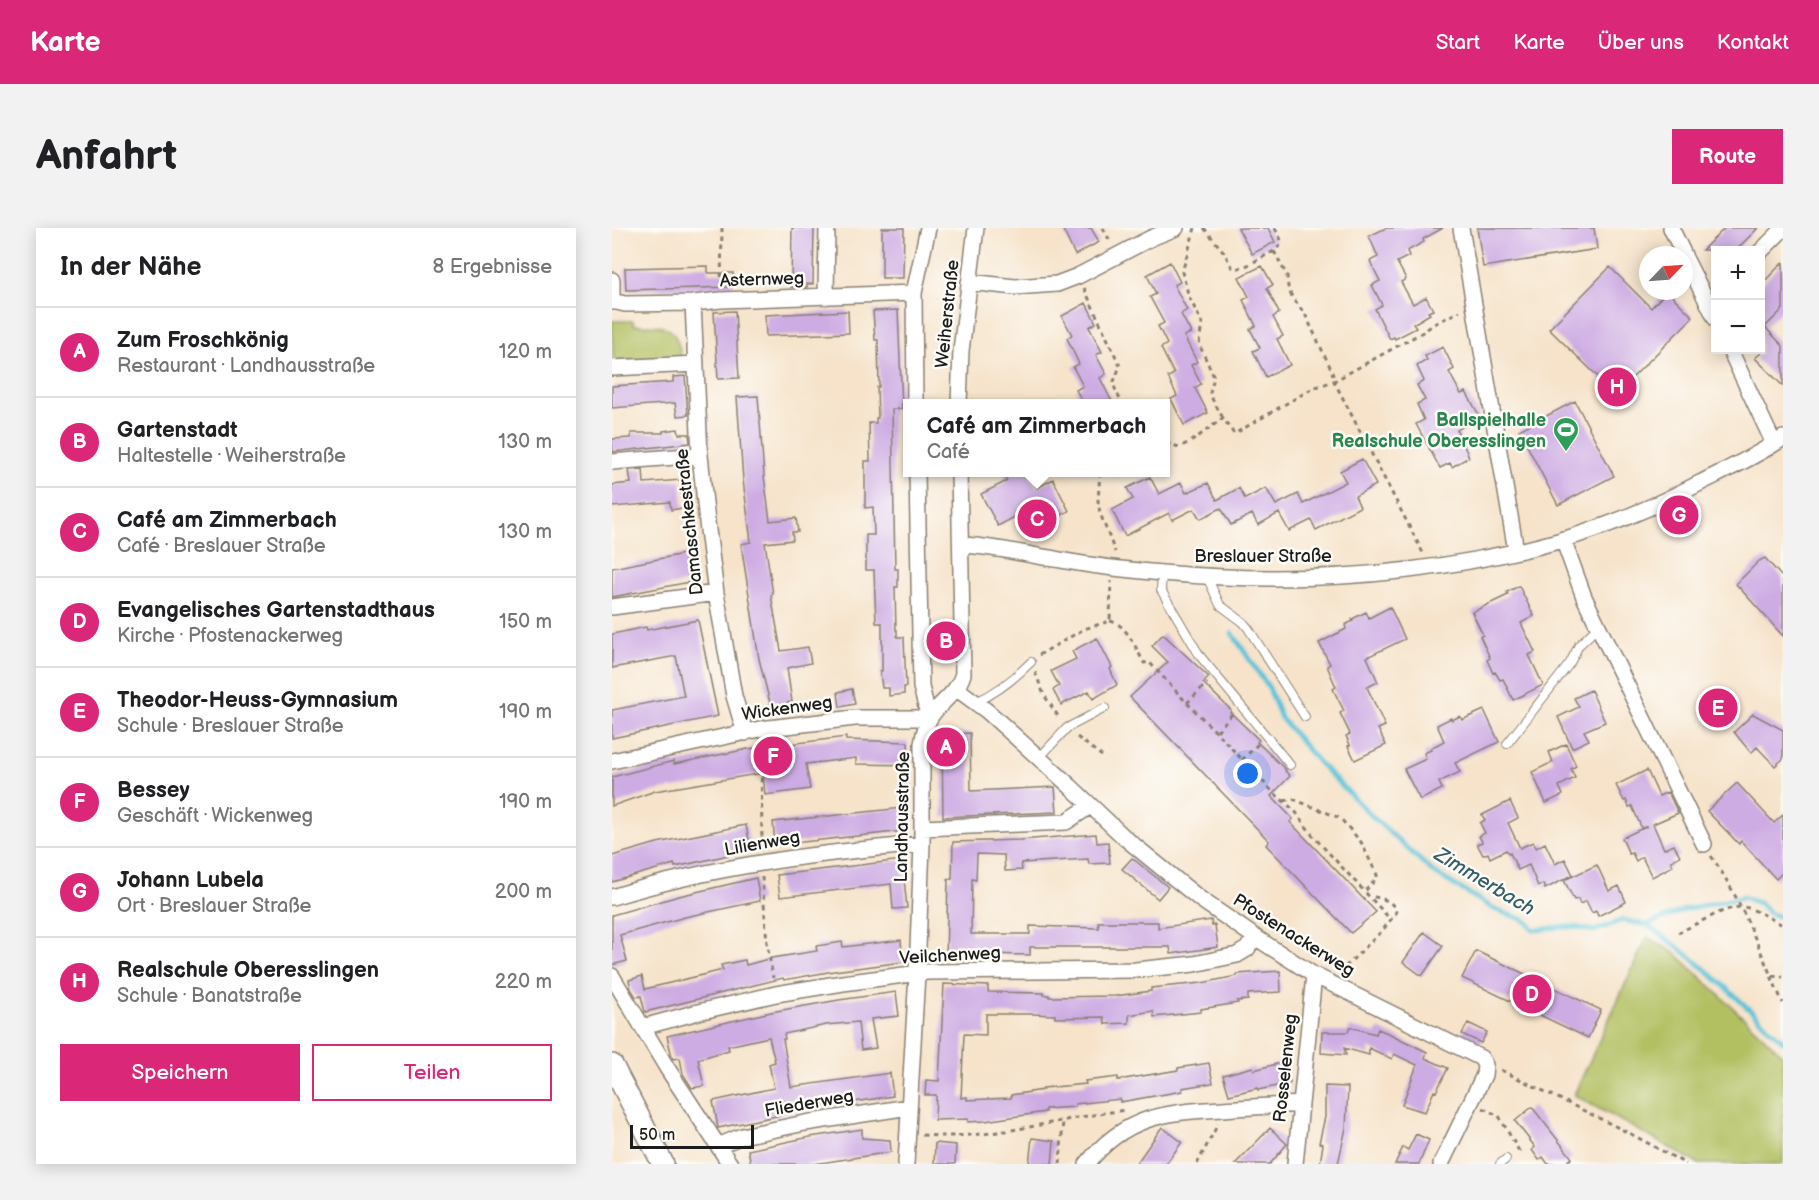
<!DOCTYPE html>
<html lang="de">
<meta charset="utf-8">
<style>
:root{--surface:#fff;--page:#f2f2f2;--text:#202124;--muted:#757577;--line:#e0e0e0;--accent:#db2777}
body{margin:0;font-family:"Balsamiq Sans",sans-serif;background:var(--page);color:var(--text)}
.controls{position:absolute;right:18px;top:18px;display:grid;overflow:hidden;border-radius:0px;box-shadow:0 3px 15px #0003}
.controls button{width:54px;height:54px;display:grid;place-items:center;padding:0;border:0;border-bottom:2px solid var(--line);background:var(--surface);color:var(--text);font:30px sans-serif}
.compass{position:absolute;left:1027px;top:18px;width:54px;height:54px;border-radius:50%;background:var(--surface);box-shadow:0 3px 15px #0003;rotate:65deg}
.scale{position:absolute;left:18px;bottom:15px;width:124px;box-sizing:border-box;padding-left:6px;border:3px solid #1c1c1c;border-top:0;font-size:16px;line-height:21px;white-space:nowrap;color:#1c1c1c;-webkit-text-stroke:4px #fdfcf7;paint-order:stroke}
.you{position:absolute;left:636px;top:546px;width:21px;height:21px;margin:-15px;border:4px solid #fff;border-radius:50%;background:#1a73e8;box-shadow:0 0 0 9px #1a73e833}
.badge{display:grid;place-items:center;width:39px;height:39px;border-radius:50%;background:var(--accent);color:#fff;font-size:20px;font-weight:700}
.pin{position:absolute;translate:-50% -50%;border:3px solid #fff;box-shadow:0 2px 6px #0006}
.popup{position:absolute;left:291px;top:171px;width:267px;height:78px;box-sizing:border-box;display:grid;place-content:center;border-radius:0px;background:var(--surface);filter:drop-shadow(0 2px 4px #0005);font-size:20px;white-space:nowrap;color:var(--muted)}
.popup b{font-size:22px;color:var(--text)}
.popup::after{content:'';position:absolute;left:50%;top:100%;margin-left:-12px;border:12px solid transparent;border-top-color:var(--surface)}
.list{margin:0;padding:0;list-style:none}
h2{display:flex;justify-content:space-between;align-items:center;height:78px;margin:0;padding:0 24px;font-size:26px}
h2 small{font-size:20px;font-weight:400;color:var(--muted)}
.list li{display:grid;grid-template-columns:39px 1fr auto;gap:18px;align-items:center;box-sizing:border-box;height:90px;padding:0 24px;border-top:2px solid var(--line)}
.list b{display:block;font-size:22px;white-space:nowrap}
.list p{margin:0;font-size:20px;white-space:nowrap;color:var(--muted)}
.list em{font-size:20px;font-style:normal;color:var(--muted)}
.actions{display:flex;gap:12px;padding:18px 24px}
.actions a{flex:1;padding:14px 0;border:2px solid var(--accent);border-radius:0px;text-align:center;font-size:21px;color:var(--accent)}
.actions .main{background:var(--accent);color:#fff}
.map{position:relative;flex:none;width:1171px;height:936px;overflow:hidden;border-radius:0px}
header{display:flex;align-items:center;gap:36px;box-sizing:border-box;height:84px;padding:0 30px;background:var(--accent);color:#fff}
header strong{font-size:28px}
nav{display:flex;gap:33px;margin-inline-start:auto;font-size:21px}
.intro{display:flex;align-items:center;justify-content:space-between;box-sizing:border-box;height:144px;padding:0 36px}
h1{margin:0;font-size:42px}
.button{padding:15px 27px;border-radius:0px;background:var(--accent);color:#fff;font-size:21px;font-weight:700}
main{display:flex;gap:36px;padding:0 36px}
aside{flex:1;background:var(--surface);border-radius:0px;box-shadow:0 3px 15px #0003}
.map>svg:first-child{display:block}
.green{fill:#b3c062;stroke:#686e3f;stroke-width:1.5}
.lines{fill:none;stroke-linecap:round;stroke-linejoin:round}
.stream{stroke:#5cc2d9;stroke-width:5}
.building{fill:#cdabe3}
.lane-casing{stroke:#898073;stroke-width:10}
.street-casing{stroke:#898073;stroke-width:18}
.secondary-casing{stroke:#898073;stroke-width:24}
.path{stroke:#898073;stroke-width:3;stroke-dasharray:4.5 4.5;stroke-linecap:butt}
.lane{stroke:#fff;stroke-width:8}
.street{stroke:#fff;stroke-width:15}
.secondary{stroke:#fff;stroke-width:21}
.labels{text-anchor:middle;stroke-width:5;stroke-linejoin:round;paint-order:stroke}
.street-label{font-size:18px;fill:#1c1c1c;stroke:#fdfcf7}
.leisure-label{font-size:18px;font-weight:bold;fill:#27864d;stroke:#fdfcf7;text-anchor:end}
.water-label{font-size:20px;font-style:italic;fill:#365e68;stroke:#fdfcf7}
</style>
<header>
<strong>Karte</strong>
<nav><a>Start</a><a>Karte</a><a>Über uns</a><a>Kontakt</a></nav>
</header>
<div class="intro"><h1>Anfahrt</h1><a class="button">Route</a></div>
<main>
<aside>
<h2>In der Nähe<small>8 Ergebnisse</small></h2>
<ul class="list">
<li><span class="badge">A</span><div><b>Zum Froschkönig</b><p>Restaurant · Landhausstraße</p></div><em>120 m</em></li>
<li><span class="badge">B</span><div><b>Gartenstadt</b><p>Haltestelle · Weiherstraße</p></div><em>130 m</em></li>
<li><span class="badge">C</span><div><b>Café am Zimmerbach</b><p>Café · Breslauer Straße</p></div><em>130 m</em></li>
<li><span class="badge">D</span><div><b>Evangelisches Gartenstadthaus</b><p>Kirche · Pfostenackerweg</p></div><em>150 m</em></li>
<li><span class="badge">E</span><div><b>Theodor-Heuss-Gymnasium</b><p>Schule · Breslauer Straße</p></div><em>190 m</em></li>
<li><span class="badge">F</span><div><b>Bessey</b><p>Geschäft · Wickenweg</p></div><em>190 m</em></li>
<li><span class="badge">G</span><div><b>Johann Lubela</b><p>Ort · Breslauer Straße</p></div><em>200 m</em></li>
<li><span class="badge">H</span><div><b>Realschule Oberesslingen</b><p>Schule · Banatstraße</p></div><em>220 m</em></li>
</ul>
<div class="actions"><a class="main">Speichern</a><a>Teilen</a></div>
</aside>
<div class="map">
<svg width="1171" height="936" viewBox="0 0 1171 936">
<rect width="100%" height="100%" fill="#fdfcf7"/>
<filter id="ink" filterUnits="userSpaceOnUse"><feTurbulence type="fractalNoise" baseFrequency=".0167" numOctaves="2"/><feDisplacementMap in="SourceGraphic" scale="12" xChannelSelector="R" yChannelSelector="G"/><feConvolveMatrix kernelMatrix="1 2 1 2 8 2 1 2 1" color-interpolation-filters="sRGB"/></filter>
<filter id="wash" filterUnits="userSpaceOnUse"><feTurbulence type="fractalNoise" baseFrequency=".008" numOctaves="4" result="noise"/><feDisplacementMap in="SourceGraphic" scale="24" xChannelSelector="R" yChannelSelector="G"/><feGaussianBlur stdDeviation="1.35" result="paint"/><feColorMatrix in="noise" values="0 0 0 0 0 0 0 0 0 0 0 0 0 0 0 0 0 1.4 0 .05"/><feComposite in="paint" operator="in"/></filter>
<g filter="url(#wash)">
<rect width="100%" height="100%" fill="#f6e3ca"/>
<path class="green" d="M0,93H21L22,97C52,97 66,96 69,131L3,133L1,129Z
M1035,709L1063,725L1171,827V936H1087L962,867Z"/>
<g class="lines">
<path class="stream" d="M620,405L657,460L669,490L707,535L762,590L821,644L884,682L910,691L915,694L921,701L926,702L948,699H963L982,703L1011,692L1034,697L1072,682L1131,669L1149,676L1157,685L1171,690
M1034,697C1085,729 1127,772 1171,813"/>
</g>
<g id="blocks">
<path class="building" d="M180,0H202L201,56H195V59H179Z
M270,0H292L291,50H270Z
M450,0H479L487,14L463,27Z
M626,0H656L663,14L640,26Z
M774,0H831L811,11L812,14L795,23L797,28L785,34L794,51L789,54L801,76L814,69L821,82L816,84L818,86L801,96L804,100L783,111L782,109L778,111L763,81L770,77L760,57L768,53L758,33L766,29L757,8Z
M865,0H982L985,21L871,39Z
M1113,0H1146L1124,22H1090Z
M558,34L568,54L562,57L575,82L569,86L579,105L572,108L585,134L579,137L589,156L583,160L596,185L572,197L559,171L565,168L556,149L562,146L549,120L555,116L546,98L552,95L538,69L544,66L535,47Z
M1171,34V81L1153,99L1171,118V158L1143,130L1149,125V57Z
M96,38V45H121V59L14,62L13,40Z
M650,38L661,57L655,60L667,85L661,89L671,108L665,111L678,137L654,149L641,123L648,120L638,101L644,98L631,72L637,69L627,49Z
M998,39L1039,80L1055,63L1081,89L1004,166L937,101Z
M474,75L484,95L477,99L490,124L484,127L494,146L488,150L501,176H472L464,162L471,158L461,139L467,136L455,110L460,107L450,88Z
M286,82L290,181H280L283,341H286V359H283L284,402H285V409H292L294,459H292V466L277,468V460H270L268,443H270V395H264L262,342H254V307H262L261,279L253,280V233H258L257,195H264V190H266L265,159H267L266,112H263L261,83Z
M123,83L127,150L106,151L102,84Z
M236,83L237,105L154,108L153,87Z
M831,119L842,141L837,144L849,166L854,164L868,189L845,202L857,229L840,239L838,235L828,240L804,196L812,192L805,176L813,172L805,157L812,153L805,138L815,132L813,128Z
M73,148L76,187L65,188L63,175L0,180V158L61,154V149Z
M146,168L152,248L158,293L184,290L186,304H180L181,312L153,315L161,366L159,367L169,423L196,419L199,435L175,440L180,474L159,479L147,431L129,316L139,314L131,252L125,169Z
M963,173L1002,248L946,277L907,202Z
M66,201L67,206H77L78,215L1,224L0,211L19,210V205H51V203Z
M750,231L764,257L743,268L748,279L704,302L699,292L677,303L667,285L646,297L640,286L619,297L609,280L588,291L582,281L560,292L557,285L513,308L500,282L521,271L515,260L538,249L547,266L569,255L574,265L596,255L605,272L627,260L633,271L654,260L664,277L686,266L691,276L734,254L728,243Z
M31,241L32,255L69,252L71,280L59,282L58,274L0,279V257L19,255L17,242Z
M390,244H416L425,260L441,251L457,283L419,303L410,285L386,298L369,266L395,253Z
M72,326L78,354L0,369V340Z
M1153,330L1171,350V408L1124,356L1147,333Z
M907,358L922,388L909,395L923,424L917,427L931,457L901,472L891,451L888,452L883,444L881,445L875,432L878,430L868,408L871,407L860,384L896,367L895,364Z
M778,379L793,411L755,429L766,454L755,459L773,498L766,501L774,517L743,532L736,518L738,517L734,508L738,506L728,485L732,483L721,461L724,459L715,438L718,436L707,415L734,401L733,397L741,393L740,391L754,384L757,390Z
M86,392L106,488L0,510V482L72,468L64,428L0,440V406L34,399L35,402Z
M551,406L597,449L591,455L619,482L618,484L647,512L645,514L674,542L673,543L678,548L659,568L681,591L678,594L764,684L739,705L654,617L657,613L518,469L556,434L540,418Z
M485,410L500,439L498,441L505,457L481,471L477,463L449,477L441,462L447,458L439,443L464,431L460,423Z
M240,461L243,476L228,479L226,464Z
M979,462L993,494L972,503L977,512L960,520L946,489L967,479L962,470Z
M872,482L887,514L843,535L848,544L827,554L830,561L808,572L792,541L814,531L812,525L819,522V520L832,513L825,497L839,490L840,492L848,488L850,492Z
M1141,486L1171,502V531L1163,538L1145,519L1139,525L1122,504Z
M358,505L359,563L443,559L445,584L331,589L330,506Z
M234,509V512L296,514V537L244,536V530L194,536L198,561L153,567L151,545L43,563L0,578V549L62,533V536L136,521Z
M954,516L964,538L959,541L963,550L947,558L951,567L934,575L920,544L941,534L937,524Z
M1035,542L1047,568L1056,564L1066,585L1041,596L1052,621L1062,617L1068,628L1059,633L1061,638L1040,649L1030,629L1024,633L1020,625L1017,626L1010,610L1035,598L1030,601L1020,578L1017,579L1014,572L1012,573L1004,557Z
M1125,555L1162,595L1171,587V644L1164,651L1129,613L1127,616L1095,583Z
M898,573L906,590L896,595L908,620L921,614L924,620L933,615L943,636L953,631L961,647L933,661L931,656L926,658L917,637L906,642L898,625L897,626L894,622L878,630L876,625L871,627L865,616L870,614L867,608L873,605L868,595L873,592L870,587Z
M290,580L292,603L163,617L161,594Z
M134,597L139,622L63,639L62,636L0,654V628L45,615Z
M484,606L485,615L496,614L498,635L477,636L476,631L409,635L410,642L393,643L392,627L365,626L364,652L360,651L359,706H418V698L487,700L486,694H546V700L599,692L600,698L603,697L606,719L559,726L558,719H418V727L375,726V729L334,731L336,651H340L341,614L408,612Z
M520,630L556,659L546,671L510,641Z
M290,632L295,680L281,681L279,656L168,669L165,647Z
M985,637L997,663L1007,658L1014,674L986,688L984,683L980,685L974,673L968,676L966,671L962,672L952,652Z
M144,650L148,673L73,689L8,707L15,733L0,737V687L67,668Z
M812,704L831,718L810,748L791,734Z
M289,712L291,734L222,743L172,752L171,750L33,784L29,768L24,769L19,761L17,752L30,748L33,761L111,742L109,737L133,732L134,737L160,730L205,723L204,718L230,714L231,719Z
M864,723L989,782L976,810L850,750Z
M668,743L669,764L636,766V772L625,773L626,775L589,781V784L542,789L541,783L517,787V795L493,796L492,789L443,790V787L419,786H374V807L352,806L349,870L355,869V872L399,870V867L431,862V860L474,856L473,853L506,849V852L566,842V840L597,835L601,855L570,860V863L508,874V871L463,876V879L433,881V884L373,893L356,894V891L323,892L324,867H313L314,852L327,853L332,756L376,758V764L432,765V767H437V769L503,768L539,763V760L590,755L625,748V746Z
M284,764L287,788L259,791L264,820L249,822L246,794L214,797L172,806L173,811H171L179,859L278,845L281,868L168,885L169,887L106,900L101,873L162,860L157,836L163,834L157,809L116,818L117,822L86,831L92,858L80,860L71,846L68,830L61,831L60,829L55,808L159,784L227,772Z
M856,795L875,804L869,815L850,806Z
M738,799L764,806L766,801L778,806L815,824L813,830L836,840L824,864L822,863L813,884L790,877L805,837L782,826L780,831L757,820V827L732,820L734,827L709,825L710,804H736Z
M672,834L678,855L646,862V860L617,867L611,847L641,839L642,842Z
M713,858L736,859L734,900L726,936H708L711,916L707,915L713,889Z
M920,879L960,930L952,936H936L931,929L927,932L920,922L923,919L903,893Z
M550,899L570,914L554,936H524Z
M658,900L675,916L658,936H623Z
M250,901V910L278,912L279,924L202,936H139L136,922L198,909Z
M804,906L817,912L807,936H783L791,919L796,922Z
M420,910L442,913L440,936H417Z
M323,915L344,917L343,936H322Z"/>
</g>
</g>
<g filter="url(#ink)">
<use href="#blocks" fill-opacity="0" stroke="#898073" stroke-width="1.5"/>
<g class="lines">
<defs>
<path id="lane" d="M550,345L549,362L588,428L678,537
M595,349L608,377L631,394L636,400L693,489
M364,474C386,464 402,451 419,434
M895,516L958,435L967,417L986,399
M427,530L455,500L493,480
M888,936L894,931"/>
<path id="street" d="M849,0L904,323
M1059,0L1072,27
M1148,24L1171,1
M1072,28L1104,91
M0,52V74
M357,54L403,59L445,56L466,48L539,10L564,0
M214,69L215,0
M0,73L13,76L81,75L109,72L302,65
M81,75L88,227L95,294L104,365L122,468L133,505
M1118,122L1162,216
M0,140L84,136
M303,176L302,65L316,0
M347,176L349,123L364,0
M0,234L88,227
M305,244L309,459L317,490
M951,311L972,369L1092,616
M349,317C381,318 411,326 443,331C479,338 514,342 550,345C684,357 820,348 950,312C997,298 1044,278 1088,255C1116,241 1145,228 1171,210
M0,379L104,365
M345,461L375,483L458,558L513,610L588,671L643,709L702,747L869,830L873,837L872,847L829,936
M0,533L148,501L243,490H317
M310,600L454,594L478,578
M0,669C101,638 205,625 310,616
M0,748L55,840L118,936
M31,799L86,784L164,766L231,755L315,744L524,742L582,736L625,727L635,721L643,709
M106,918L130,908L193,895L297,879
M294,936L305,746L310,616V516C312,506 313,497 319,488C329,473 345,466 351,446L347,244
M475,936C512,888 554,884 610,881C636,879 662,878 688,876
M683,936L702,747"/>
<path id="secondary" d="M0,837L51,936"/>
</defs>
<use href="#lane" class="lane-casing"/>
<use href="#street" class="street-casing"/>
<use href="#secondary" class="secondary-casing"/>
<path class="path" d="M491,0L499,15
M583,0L570,44L577,69L590,95L587,116L602,149L598,165L599,169L611,190
M592,0L611,23L620,39L624,41L636,37L662,23
M663,0C669,12 673,14 662,23L675,48L676,59L679,67L694,88L720,143L722,153L811,325
M109,58L110,0
M472,60L508,138L501,156L510,176
M554,215L567,219L580,213L611,190L622,206L701,160L722,153L811,104L822,96L848,83
M488,244L486,273L488,285L503,324
M498,393C515,396 524,421 532,435L537,434L575,475L604,504L661,564L683,583L701,608L779,692
M427,427L472,401L498,393L499,353
M423,444L432,467L448,491
M575,475L595,455
M605,503L620,486
M465,509L490,528
M149,514L150,619
M630,532L646,516
M672,573L681,571L728,590L749,614L765,647V650L753,663
M1099,628C1131,673 1148,725 1171,775
M150,649L155,715L161,750
M1066,705C1081,698 1116,677 1132,679C1146,682 1158,691 1171,697
M727,745L770,703L784,685C783,674 771,670 761,669
M1160,748L1171,749
M889,842L1021,907L1074,936
M871,880L887,888L907,923L903,925
M310,907C379,913 447,890 514,882
M448,936L451,892
M585,936L606,896"/>
<use href="#lane" class="lane"/>
<use href="#street" class="street"/>
<use href="#secondary" class="secondary"/>
</g>
</g>
<defs>
<symbol id="stadium-pin" viewBox="-11 -11 22 30"><path d="M0 17L-7.5 6A9.5 9.5 0 1 1 7.5 6Z" fill="#2e9e5b" stroke="#fdfcf7"/><path d="M0-5a6.5 5 0 1 0 0 10a6.5 5 0 1 0 0-10ZM-3.5-1.8h7v3.6h-7Z" fill="#fff"/></symbol>
</defs>
<g fill-rule="evenodd">
<use href="#stadium-pin" x="939" y="187" width="30" height="40"/>
</g>
<g class="labels">
<g class="street-label">
<text transform="translate(150 51) rotate(-2)" y="6">Asternweg</text>
<text transform="translate(335 86) rotate(-84)" y="6">Weiherstraße</text>
<text transform="translate(77 294) rotate(-96)" y="6">Damaschkestraße</text>
<text x="651" y="334">Breslauer Straße</text>
<text transform="translate(175 480) rotate(-8)" y="6">Wickenweg</text>
<text transform="translate(290 589) rotate(-89)" y="6">Landhausstraße</text>
<text transform="translate(150 615) rotate(-10)" y="6">Lilienweg</text>
<text transform="translate(682 707) rotate(32)" y="6">Pfostenackerweg</text>
<text transform="translate(338 727) rotate(-3)" y="6">Veilchenweg</text>
<text transform="translate(673 840) rotate(-84)" y="6">Rosselenweg</text>
<text transform="translate(197 875) rotate(-10)" y="6">Fliederweg</text>
</g>
<g class="leisure-label">
<text x="934" y="198">Ballspielhalle<tspan x="934" dy="21">Realschule Oberesslingen</tspan></text>
</g>
<g class="water-label">
<text transform="translate(873 653) rotate(31)" y="7">Zimmerbach</text>
</g>
</g>
</svg>
<div class="controls">
<button>+</button>
<button>−</button>
</div>
<svg class="compass" viewBox="-18 -18 36 36"><path d="M0-13l5 13h-10z" fill="#e53935"/><path d="M0 13l5-13h-10z" fill="#757577"/></svg>
<div class="scale">50 m</div>
<div class="you"></div>
<div class="pin badge" style="left:334px;top:519px">A</div>
<div class="pin badge" style="left:334px;top:413px">B</div>
<div class="pin badge" style="left:425px;top:291px">C</div>
<div class="popup"><b>Café am Zimmerbach</b>Café</div>
<div class="pin badge" style="left:920px;top:766px">D</div>
<div class="pin badge" style="left:1106px;top:480px">E</div>
<div class="pin badge" style="left:161px;top:528px">F</div>
<div class="pin badge" style="left:1067px;top:287px">G</div>
<div class="pin badge" style="left:1005px;top:159px">H</div>
</div>
</main>
